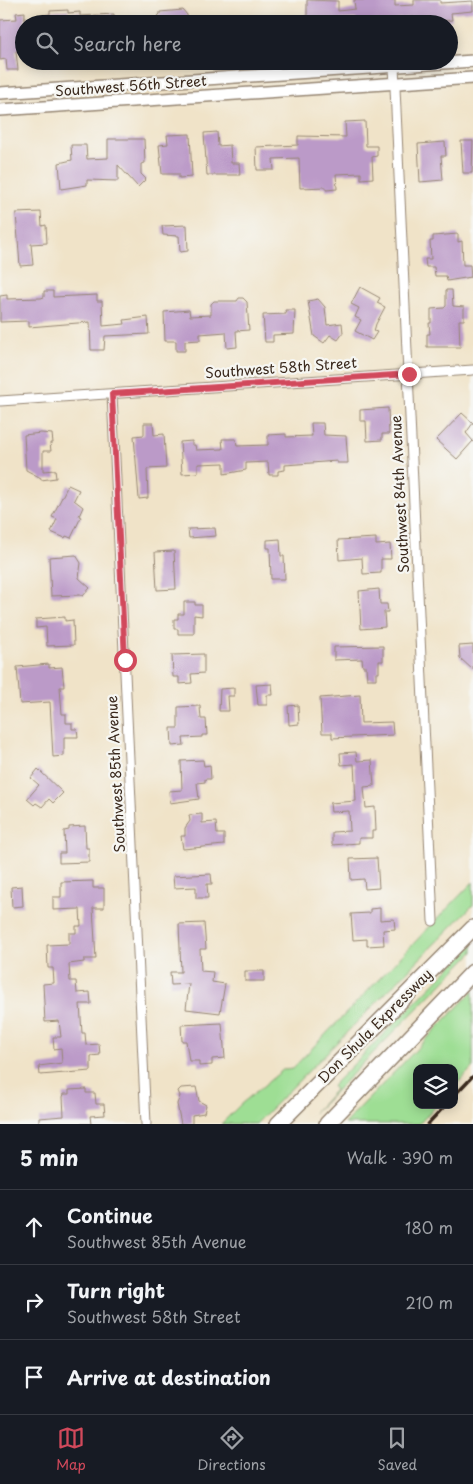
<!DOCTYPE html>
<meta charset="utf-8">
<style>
:root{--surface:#171b24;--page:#242831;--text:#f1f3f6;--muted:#9ea1a6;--line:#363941;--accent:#d1495b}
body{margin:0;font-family:"Playpen Sans",sans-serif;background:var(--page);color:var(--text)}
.controls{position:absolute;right:15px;bottom:15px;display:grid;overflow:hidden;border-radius:10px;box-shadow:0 2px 12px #0003}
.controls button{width:45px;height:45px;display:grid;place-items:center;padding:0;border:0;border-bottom:1px solid var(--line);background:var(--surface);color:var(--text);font:25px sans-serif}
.stop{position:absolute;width:15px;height:15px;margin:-11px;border:4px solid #d1495b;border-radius:50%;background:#fff}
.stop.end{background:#d1495b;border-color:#fff;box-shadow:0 1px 5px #0008}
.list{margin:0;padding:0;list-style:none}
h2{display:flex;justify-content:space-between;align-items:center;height:65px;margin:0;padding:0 20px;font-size:21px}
h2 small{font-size:16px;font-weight:400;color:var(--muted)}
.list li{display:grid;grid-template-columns:32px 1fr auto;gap:15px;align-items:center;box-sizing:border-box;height:75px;padding:0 20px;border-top:1px solid var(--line)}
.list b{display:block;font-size:19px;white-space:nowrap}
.list p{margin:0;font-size:16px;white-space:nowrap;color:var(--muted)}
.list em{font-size:16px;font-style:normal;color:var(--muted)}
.icon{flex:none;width:28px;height:28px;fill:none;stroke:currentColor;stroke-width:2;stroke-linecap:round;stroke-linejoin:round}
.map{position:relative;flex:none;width:473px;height:1124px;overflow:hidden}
.search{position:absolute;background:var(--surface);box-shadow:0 2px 12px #0003;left:15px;right:15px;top:15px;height:55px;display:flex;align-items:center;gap:12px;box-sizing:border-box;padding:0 18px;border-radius:28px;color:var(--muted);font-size:19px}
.sheet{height:290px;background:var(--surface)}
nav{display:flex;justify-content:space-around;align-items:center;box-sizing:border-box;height:70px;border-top:1px solid var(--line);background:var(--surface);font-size:14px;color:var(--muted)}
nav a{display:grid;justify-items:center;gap:2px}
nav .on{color:var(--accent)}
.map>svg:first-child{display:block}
.green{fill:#9ede94;stroke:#6c8459}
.building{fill:#bb9ac8}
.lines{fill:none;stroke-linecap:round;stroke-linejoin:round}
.street-casing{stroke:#968673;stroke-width:11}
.secondary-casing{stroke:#968673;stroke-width:14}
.highway-casing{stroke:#968673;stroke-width:18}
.street{stroke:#fff;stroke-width:9}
.secondary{stroke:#fff;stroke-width:11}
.highway{stroke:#fff;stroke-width:15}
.rail{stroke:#3b2a1e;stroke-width:3}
.route{stroke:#d1495b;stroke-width:6}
.labels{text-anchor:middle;stroke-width:4.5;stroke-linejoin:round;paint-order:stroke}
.street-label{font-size:14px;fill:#3b2a1e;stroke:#f6f6f2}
</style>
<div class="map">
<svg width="473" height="1124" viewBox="0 0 473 1124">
<rect width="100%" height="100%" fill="#f6f6f2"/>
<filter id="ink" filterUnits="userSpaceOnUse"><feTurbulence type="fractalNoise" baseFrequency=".02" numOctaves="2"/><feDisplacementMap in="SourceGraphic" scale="10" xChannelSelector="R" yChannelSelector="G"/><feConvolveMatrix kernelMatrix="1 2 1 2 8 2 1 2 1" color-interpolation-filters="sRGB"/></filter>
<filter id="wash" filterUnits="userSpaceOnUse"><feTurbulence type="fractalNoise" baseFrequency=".0096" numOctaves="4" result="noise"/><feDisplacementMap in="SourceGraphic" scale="20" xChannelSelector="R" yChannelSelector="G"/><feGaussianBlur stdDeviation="1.12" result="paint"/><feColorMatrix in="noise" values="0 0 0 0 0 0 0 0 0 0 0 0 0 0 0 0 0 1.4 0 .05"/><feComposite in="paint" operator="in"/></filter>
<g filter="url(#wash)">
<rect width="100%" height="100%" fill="#f0e3c8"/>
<path class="green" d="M473,882V905L256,1124H221L241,1104L284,1069L293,1068Z
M473,944V952L314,1113L335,1090L332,1086Z
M473,991V1067L454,1087V1068H417V1105H437L419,1124H344Z"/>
<g id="blocks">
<path class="building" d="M307,0L338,1V11L355,9L354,0H395V6L414,5V0H440V3L473,1V11L451,13L452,20L427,22V24H415L414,17L396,19V24H356V19L340,20V24H307Z
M68,10V13L80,12V16L114,14V24H42L41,15L50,14V11Z
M183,10L187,15L188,24H151L160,14V12Z
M25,12L24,51H16L18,70H7L6,59L0,60V20L17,19L16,13Z
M291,16L292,24H264V18Z
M365,121L366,146H377V156L372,157L373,178L361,179V173L336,174L337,189L326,190V187L300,188L299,158L273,159L274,170H257L256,147L298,145V136L346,137L345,122Z
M217,132L218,146L230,145L231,163H239L240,175H207L204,133Z
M190,134L192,177L179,178V174H162L159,145L168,144L167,135Z
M108,139H144L145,163L141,164V174L146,179L138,187L118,165V181L87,180V185L61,189L59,163L72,160L71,145H86L87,159L108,158Z
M461,141H473L472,173H463Z
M445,142L446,156H441L443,180L420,182L418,144Z
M41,212L42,226L46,225L47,243L31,244L33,265L20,266L16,213Z
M187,225L188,251L180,252L179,236L163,235L162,226Z
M458,234V242L462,241L463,265H470L471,277L447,281L446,276H435L434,267H426L425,259H431L430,241H433V236Z
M360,287L380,298L377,303L385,307L376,324L374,331L377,332L372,340L355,331L361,320L355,317L359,308L351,304Z
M446,290H452L453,306L464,307V320H459L460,347H427V334H430L429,323H431V309L444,308L446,306Z
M44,291H53V297L97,295V301H102L103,326L125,324L124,320L148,317L149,334L105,336L104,350H91L90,322L29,327V321L0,322V296L7,295V299L41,298L44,297Z
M239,298H243L247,302L249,330L236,331L237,347L227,348L226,332L200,334V340L185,341V351H176V341H165L164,312L189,310L190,316L211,315V304L214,301H237Z
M318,299L325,307L327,325L342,323L343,333L338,340L330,335L324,343L314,336L308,301Z
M285,310H295L294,334L273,335V342H265L263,315L286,314Z
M388,408L389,434H382V440L367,441L366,421H360V410Z
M462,413L473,423L466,433L473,441L457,459L436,440Z
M144,423H153L154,435L164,434L166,468L147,469L148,498L139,499L134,436L144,435Z
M311,423H323L324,435L346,436L348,463H337V461L285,465V470L278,471V475H269L268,462L246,463V470L224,474V463L198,464V473L182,474L180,442L192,441V445H195L196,450L223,449L222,439H236L237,446L268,445V435L286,434V437L312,436Z
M41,433L52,434L53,443H50L51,451H43V471L55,470L56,478L41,480V478L26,470L24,435Z
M68,485L79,490L74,500L83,507L79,516L81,517L71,538L66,536L65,538L51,532L57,519L52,517Z
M215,528L216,536L189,538L188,529Z
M376,538V545L390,544L391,559H381V573L363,574L362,558L339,560L338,540Z
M280,539L281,556H284L285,579H271L270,548H267V540Z
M174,551L176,589L157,590L155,552Z
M76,555L81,563L79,578L90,588L83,596L80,595L51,596L49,557Z
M379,589L380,604H387L388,612H384L385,627L361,629L359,591Z
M184,602H195V605H202V616L194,615V634H178V629H174V619H178V614H184Z
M65,617V621L73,620L74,645L47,646L46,627L36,628V619Z
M473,645V670L460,658L459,646Z
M383,646V661H379V673H376V679H367L366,667H363L362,659L334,660V647Z
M204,654V673L191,674L192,683L179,684V677H173L172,655Z
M49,664V668L62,667L64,687H60L62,714H66V723H72V729H77L78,737H64V756L53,757L50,702L20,704L17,667Z
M272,684L273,695H267V705H258L256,685Z
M234,688V696H228L229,711H219L220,689Z
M360,695L361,723L392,722L393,735L332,738V733H322L320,698Z
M298,705L299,724L289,725L288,706Z
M200,706L201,719H206L207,735H202V737L183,738L184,745L172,746L171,728H178V707Z
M356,752L357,761L372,760L374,786L364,787L366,808L375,807L376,831H372V838H359V843L332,845V832L350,831L349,811L331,812L330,803L356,801L354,764L341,765L340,753Z
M203,760L204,766L210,765L211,779H205V782L197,783L199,799L170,803L169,791L182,790L181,761Z
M38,769L63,793L53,803L49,799L42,807L36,803L34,805L27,799L39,785L31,778Z
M202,814V823L216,822L217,834H224V845L183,849L181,836H185V828L190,821L189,815Z
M85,826L86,848H89V862L59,863V853H65L64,831L69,830V827Z
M377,858L379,888L365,889L364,879L351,880L350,859Z
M211,874L212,884H207L208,898H196V887L174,888L173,876Z
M93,881V888H104V908H93L96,959H84V962L69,964L70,981H76L77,993L90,992L91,1004H80L82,1033H85L86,1045L99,1044L100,1055L91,1056V1071L40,1075L39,1066L62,1063L61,1048L54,1049L53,1037H61L59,1021L45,1022L43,984L54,983L53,968H48L47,945L69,944V933H76V926H81L80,909L53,910V897H61V882Z
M22,886L23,906L12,907L11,887Z
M380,908V920L394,919L395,929L383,930L384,945L367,946V939L353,940L351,914L370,913V909Z
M204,923L206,949H200L201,971L213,972L212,982L225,984L220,1013L186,1009L189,984L171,985L170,972H181L179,924Z
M245,971H264V981H245Z
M222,1023L225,1058L212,1059V1065L199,1066V1061H189L186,1041H182L181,1025Z
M196,1087L199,1101L206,1105L204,1113L192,1115V1124H181L177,1104L180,1096L178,1091L181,1088Z
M86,1089V1093H95L96,1104H104L105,1115L90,1116L91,1124H39V1118L64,1116L63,1097L64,1094H69V1090Z"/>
</g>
</g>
<g filter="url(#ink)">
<use href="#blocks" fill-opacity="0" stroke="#968673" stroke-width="1"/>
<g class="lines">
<defs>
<path id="street" d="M394,66L433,921
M112,394L146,1124
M0,401L473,370"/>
<path id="secondary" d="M0,93L473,61
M0,110L473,78"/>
<path id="highway" d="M278,1124L473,928
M327,1124L473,972"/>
</defs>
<use href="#street" class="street-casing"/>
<use href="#secondary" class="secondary-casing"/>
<use href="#highway" class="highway-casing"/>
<use href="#street" class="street"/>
<use href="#secondary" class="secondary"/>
<use href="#highway" class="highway"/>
<path class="rail" d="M454,1096L473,1076
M428,1124L446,1105"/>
</g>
</g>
<g class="lines" filter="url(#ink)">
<path class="route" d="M125,660L112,394L409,374"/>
</g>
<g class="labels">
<g class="street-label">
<text transform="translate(131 86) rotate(-4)" y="5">Southwest 56th Street</text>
<text transform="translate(281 368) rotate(-4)" y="5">Southwest 58th Street</text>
<text transform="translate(400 494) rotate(-93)" y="5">Southwest 84th Avenue</text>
<text transform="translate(116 774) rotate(-93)" y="5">Southwest 85th Avenue</text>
<text transform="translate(375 1026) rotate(-45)" y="5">Don Shula Expressway</text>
</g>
</g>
</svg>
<div class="controls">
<button><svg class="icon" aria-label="layers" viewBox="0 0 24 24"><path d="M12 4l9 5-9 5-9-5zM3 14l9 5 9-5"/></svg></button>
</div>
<div class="stop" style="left:125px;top:660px"></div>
<div class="stop end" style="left:409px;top:374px"></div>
<div class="search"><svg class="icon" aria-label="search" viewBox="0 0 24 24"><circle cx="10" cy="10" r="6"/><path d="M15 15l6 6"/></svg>Search here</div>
</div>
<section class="sheet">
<h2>5 min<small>Walk · 390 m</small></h2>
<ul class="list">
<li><svg class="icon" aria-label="ahead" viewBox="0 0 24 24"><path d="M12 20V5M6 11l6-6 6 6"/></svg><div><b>Continue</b><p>Southwest 85th Avenue</p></div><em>180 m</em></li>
<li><svg class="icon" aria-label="right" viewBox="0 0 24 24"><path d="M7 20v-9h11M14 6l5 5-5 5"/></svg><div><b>Turn right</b><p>Southwest 58th Street</p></div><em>210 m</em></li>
<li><svg class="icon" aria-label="arrive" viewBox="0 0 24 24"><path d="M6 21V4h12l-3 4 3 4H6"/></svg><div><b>Arrive at destination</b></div></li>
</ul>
</section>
<nav>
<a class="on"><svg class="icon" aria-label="map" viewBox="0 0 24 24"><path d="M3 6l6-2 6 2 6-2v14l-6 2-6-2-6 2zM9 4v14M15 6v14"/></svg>Map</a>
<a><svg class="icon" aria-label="directions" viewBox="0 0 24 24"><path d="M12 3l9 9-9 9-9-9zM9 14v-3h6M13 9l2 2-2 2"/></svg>Directions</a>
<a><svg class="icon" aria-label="saved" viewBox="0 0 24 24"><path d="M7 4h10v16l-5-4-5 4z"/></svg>Saved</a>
</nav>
